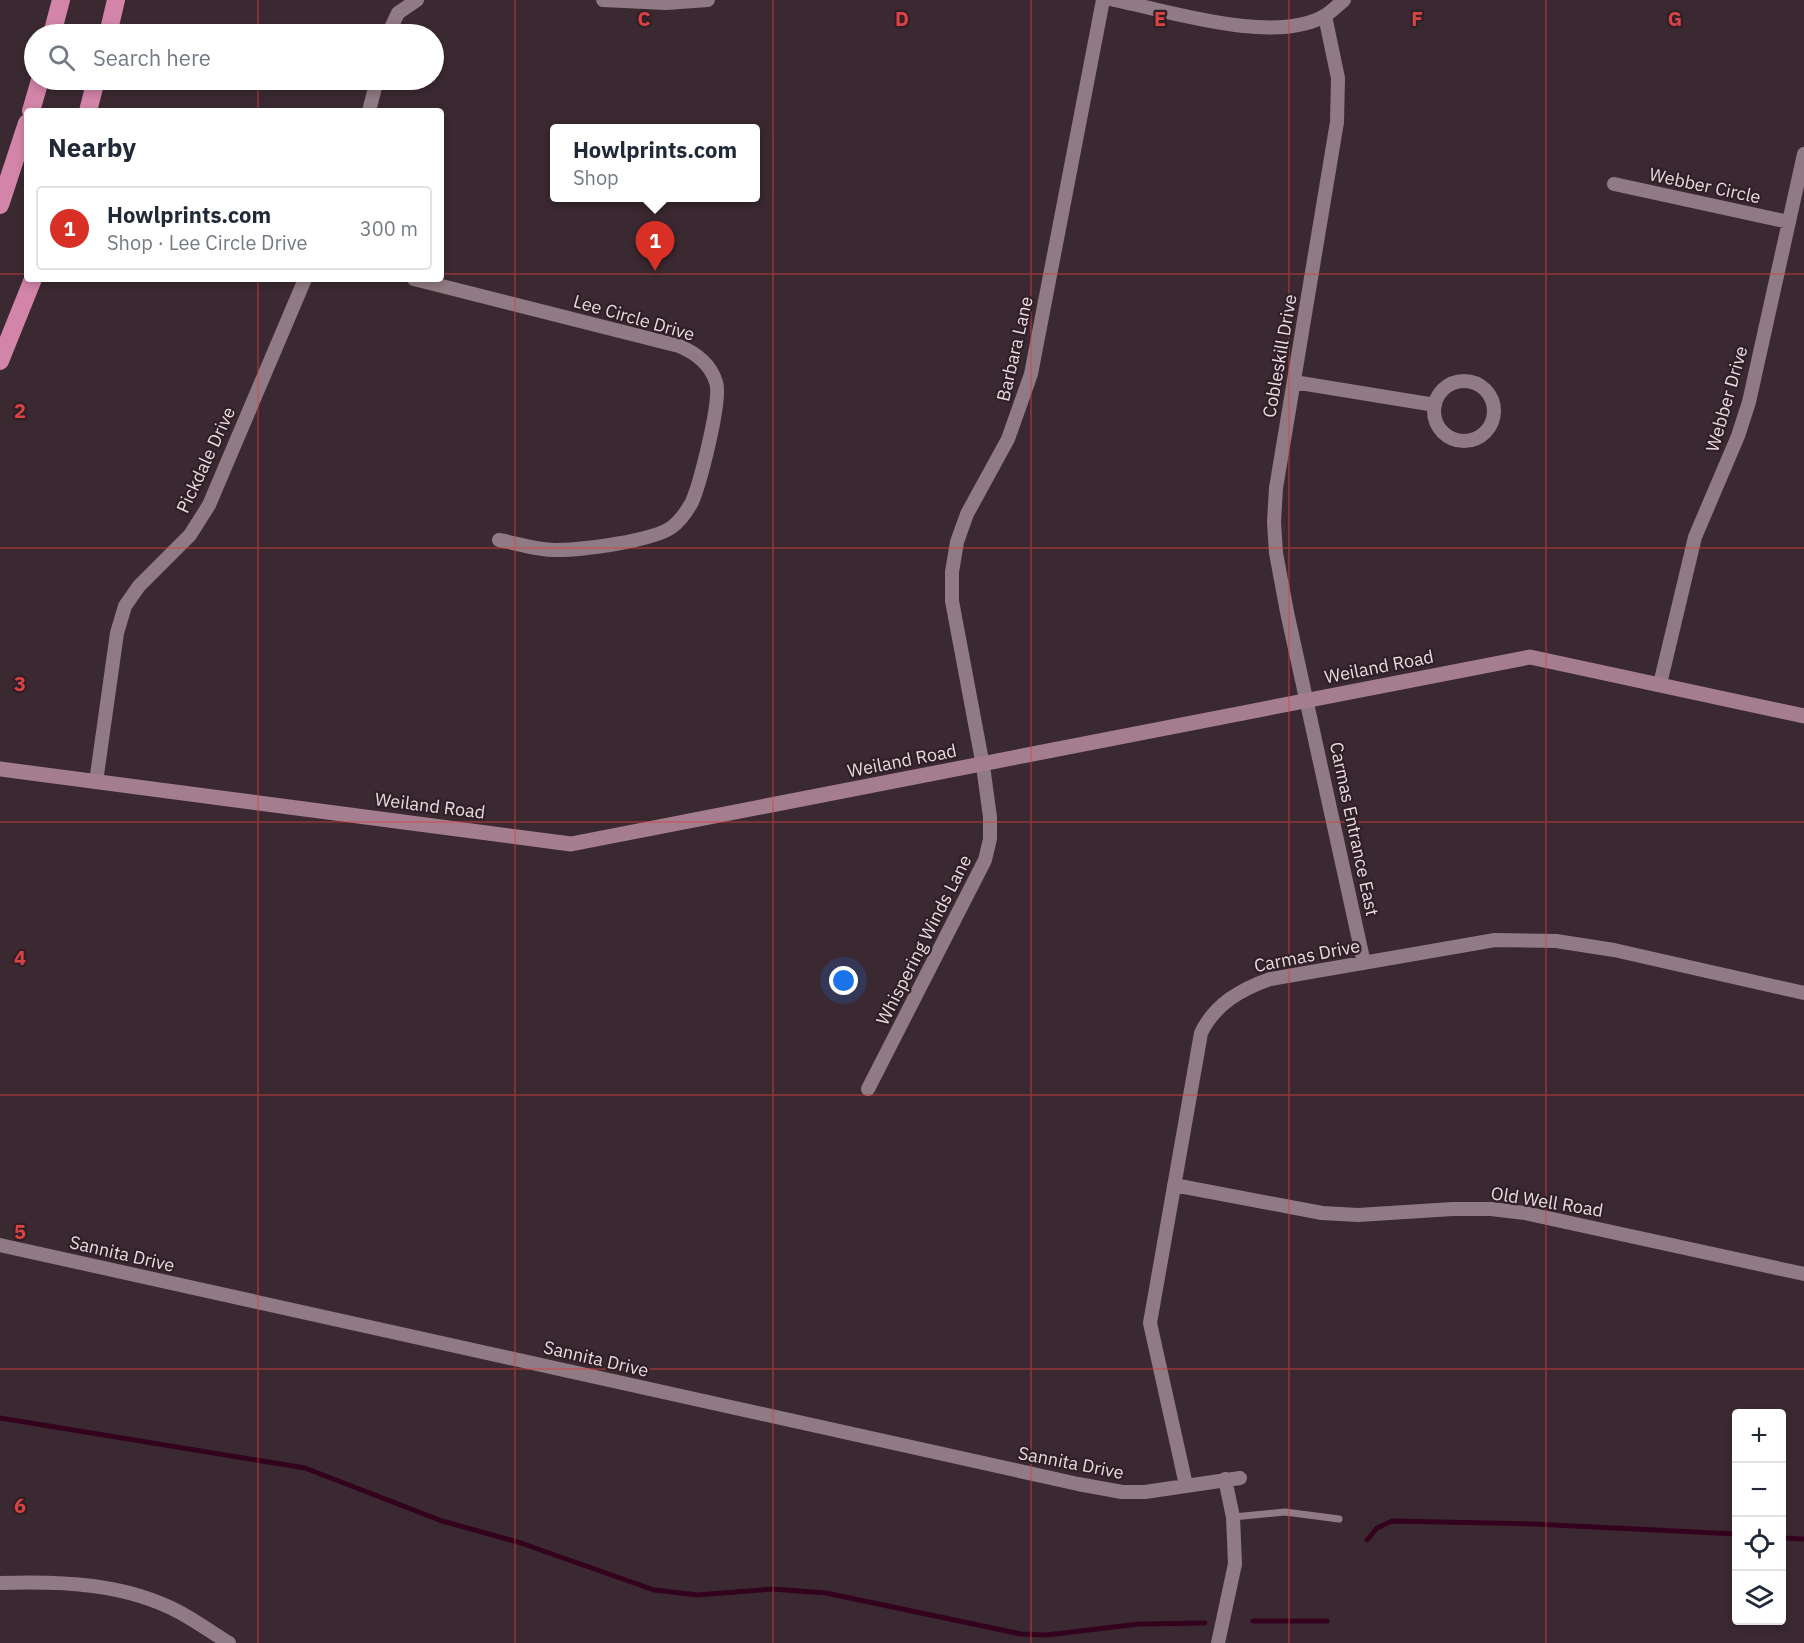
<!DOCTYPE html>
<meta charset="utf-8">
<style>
:root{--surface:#fff;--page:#f2f2f3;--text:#1f2937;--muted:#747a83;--line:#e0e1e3;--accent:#d93025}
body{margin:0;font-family:"IBM Plex Sans",sans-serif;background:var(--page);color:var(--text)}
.controls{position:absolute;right:18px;bottom:18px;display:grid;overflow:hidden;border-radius:6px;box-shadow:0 3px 9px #0003}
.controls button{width:54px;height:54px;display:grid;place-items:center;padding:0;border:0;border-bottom:2px solid var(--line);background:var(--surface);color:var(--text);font:30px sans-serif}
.you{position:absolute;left:844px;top:981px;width:21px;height:21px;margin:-15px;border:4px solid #fff;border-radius:50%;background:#1a73e8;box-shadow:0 0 0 9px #1a73e833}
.badge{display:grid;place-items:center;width:39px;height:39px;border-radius:50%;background:var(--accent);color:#fff;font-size:20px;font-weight:700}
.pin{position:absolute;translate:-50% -50px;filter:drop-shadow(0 2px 3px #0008)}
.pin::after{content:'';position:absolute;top:32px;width:21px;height:18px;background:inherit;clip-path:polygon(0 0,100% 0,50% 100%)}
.popup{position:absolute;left:550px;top:124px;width:210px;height:78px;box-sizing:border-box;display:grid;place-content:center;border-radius:6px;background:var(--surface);filter:drop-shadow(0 2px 4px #0005);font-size:20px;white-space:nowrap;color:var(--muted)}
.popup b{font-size:22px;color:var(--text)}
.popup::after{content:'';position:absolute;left:50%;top:100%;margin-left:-12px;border:12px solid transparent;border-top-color:var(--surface)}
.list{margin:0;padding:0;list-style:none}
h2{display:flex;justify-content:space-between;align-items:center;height:78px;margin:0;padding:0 24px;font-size:26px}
h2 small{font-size:20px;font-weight:400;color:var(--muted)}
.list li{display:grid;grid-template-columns:39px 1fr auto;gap:18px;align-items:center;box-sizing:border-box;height:84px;margin:0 12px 12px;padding:0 12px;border:2px solid var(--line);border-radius:6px}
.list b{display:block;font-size:22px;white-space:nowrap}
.list p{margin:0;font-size:20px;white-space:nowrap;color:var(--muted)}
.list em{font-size:20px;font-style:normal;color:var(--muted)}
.icon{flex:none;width:33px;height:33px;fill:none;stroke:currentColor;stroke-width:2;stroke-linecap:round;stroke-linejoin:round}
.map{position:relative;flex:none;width:1804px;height:1643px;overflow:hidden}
.search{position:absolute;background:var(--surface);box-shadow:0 3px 9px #0003;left:24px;top:24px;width:420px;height:66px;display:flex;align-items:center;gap:15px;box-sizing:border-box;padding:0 21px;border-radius:33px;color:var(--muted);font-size:22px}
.panel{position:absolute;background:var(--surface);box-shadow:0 3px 9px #0003;left:24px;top:108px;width:420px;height:174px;border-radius:6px}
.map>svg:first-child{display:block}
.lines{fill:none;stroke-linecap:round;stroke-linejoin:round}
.stream{stroke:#33031e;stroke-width:5}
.lane{stroke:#907a83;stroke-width:7}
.street{stroke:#907a83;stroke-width:14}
.secondary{stroke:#a47d8e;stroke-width:15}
.highway{stroke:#d385a9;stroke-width:18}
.grid{fill:none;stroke:#d94344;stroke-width:1.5;stroke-opacity:0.55}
.labels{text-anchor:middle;stroke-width:4.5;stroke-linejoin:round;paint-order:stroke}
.street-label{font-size:18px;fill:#e8dbe0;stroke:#301f27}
.grid-label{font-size:20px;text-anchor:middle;font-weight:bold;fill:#d94344;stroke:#301f27;stroke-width:4.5;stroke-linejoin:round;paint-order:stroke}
</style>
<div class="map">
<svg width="1804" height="1643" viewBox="0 0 1804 1643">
<rect width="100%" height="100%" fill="#3b2931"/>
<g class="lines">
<path class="stream" d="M0,1418L305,1468L442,1521L518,1542L654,1590L698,1595L772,1589L826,1593L1021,1634L1046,1635L1139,1624L1205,1623
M1782,1538L1804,1539
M1367,1540L1377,1528L1392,1521L1534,1524L1736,1534
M1253,1621H1327"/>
<path class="lane" d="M1233,1517L1285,1512L1339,1519"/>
<path class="street" d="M603,0L666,3L708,0
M1114,0C1169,11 1276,46 1326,15C1332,11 1338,5 1344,0
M1325,16L1338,78L1337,122L1276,488L1274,522L1276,553L1287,612L1364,963
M388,34L398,13L417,0
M369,111L377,80
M1614,184L1789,222
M414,279L679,346C696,353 710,363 716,382C722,400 700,483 692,502C687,511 680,521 672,527C653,541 582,550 557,550C538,551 517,543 499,540
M1434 411a30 30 0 1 1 60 0a30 30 0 1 1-60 0Z
M1294,382L1435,405
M1660,684L1695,537L1738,436L1749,402L1804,154
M96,782L117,633L125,606L139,586L190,535L209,505L305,279
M868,1089L985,860L990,839V817L983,766L952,601V572L957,542L967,514L1008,439L1031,374L1103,0
M1174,1185L1322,1213L1358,1215L1453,1209H1491L1525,1213L1804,1274
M0,1245L1078,1484L1122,1492H1145L1240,1478
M1186,1485L1150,1323L1201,1033C1215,1004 1241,989 1270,979L1495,940L1556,941L1614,950L1804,993
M0,1583C61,1581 126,1583 181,1613C197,1622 213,1633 229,1643
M1218,1643L1235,1564L1233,1517L1225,1479"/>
<path class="secondary" d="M0,769L571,844L1530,657L1804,716"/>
<path class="highway" d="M52,34L61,0
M108,34L116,0
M31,111L40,80
M88,111L96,80
M0,205L27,123
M0,361L33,279"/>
</g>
<path class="grid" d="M258,0V34M515,0V1643M773,0V1643M1031,0V1643M1289,0V1643M1546,0V1643M258,80V111M0,274H27M441,274H1804M258,279V1643M0,548H1804M0,822H1804M0,1095H1804M0,1369H1804"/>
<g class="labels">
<g class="street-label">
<text transform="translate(1705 186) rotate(12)" y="6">Webber Circle</text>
<text transform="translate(634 318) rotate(16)" y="6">Lee Circle Drive</text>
<text transform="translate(1015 349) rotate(-77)" y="6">Barbara Lane</text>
<text transform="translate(1280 356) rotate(-80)" y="6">Cobleskill Drive</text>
<text transform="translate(1727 399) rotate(-74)" y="6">Webber Drive</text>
<text transform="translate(206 460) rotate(-65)" y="6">Pickdale Drive</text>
<text transform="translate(1379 667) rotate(-11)" y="6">Weiland Road</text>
<text transform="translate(902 761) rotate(-11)" y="6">Weiland Road</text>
<text transform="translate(430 806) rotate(7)" y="6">Weiland Road</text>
<text transform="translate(1354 829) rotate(78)" y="6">Carmas Entrance East</text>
<text transform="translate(924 940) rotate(-63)" y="6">Whispering Winds Lane</text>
<text transform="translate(1307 956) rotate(-11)" y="6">Carmas Drive</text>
<text transform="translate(1547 1202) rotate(9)" y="6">Old Well Road</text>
<text transform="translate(122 1254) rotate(13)" y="6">Sannita Drive</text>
<text transform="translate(596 1359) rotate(13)" y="6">Sannita Drive</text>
<text transform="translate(1071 1463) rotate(11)" y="6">Sannita Drive</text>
</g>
</g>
<g class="grid-label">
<text x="644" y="26">C</text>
<text x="902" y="26">D</text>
<text x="1160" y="26">E</text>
<text x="1417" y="26">F</text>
<text x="1675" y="26">G</text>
<text x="20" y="418">2</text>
<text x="20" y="691">3</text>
<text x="20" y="965">4</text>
<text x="20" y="1239">5</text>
<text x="20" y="1513">6</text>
</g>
</svg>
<div class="controls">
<button>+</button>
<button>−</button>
<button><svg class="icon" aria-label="locate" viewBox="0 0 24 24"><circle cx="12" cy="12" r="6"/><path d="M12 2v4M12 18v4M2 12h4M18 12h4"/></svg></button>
<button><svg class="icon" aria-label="layers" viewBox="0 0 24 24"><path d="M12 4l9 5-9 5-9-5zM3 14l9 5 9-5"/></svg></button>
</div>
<div class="you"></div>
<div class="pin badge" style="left:655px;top:271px">1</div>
<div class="popup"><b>Howlprints.com</b>Shop</div>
<div class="search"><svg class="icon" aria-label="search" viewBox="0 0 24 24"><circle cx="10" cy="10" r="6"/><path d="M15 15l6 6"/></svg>Search here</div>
<section class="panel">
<h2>Nearby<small></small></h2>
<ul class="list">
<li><span class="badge">1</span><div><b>Howlprints.com</b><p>Shop · Lee Circle Drive</p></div><em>300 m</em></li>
</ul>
</section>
</div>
